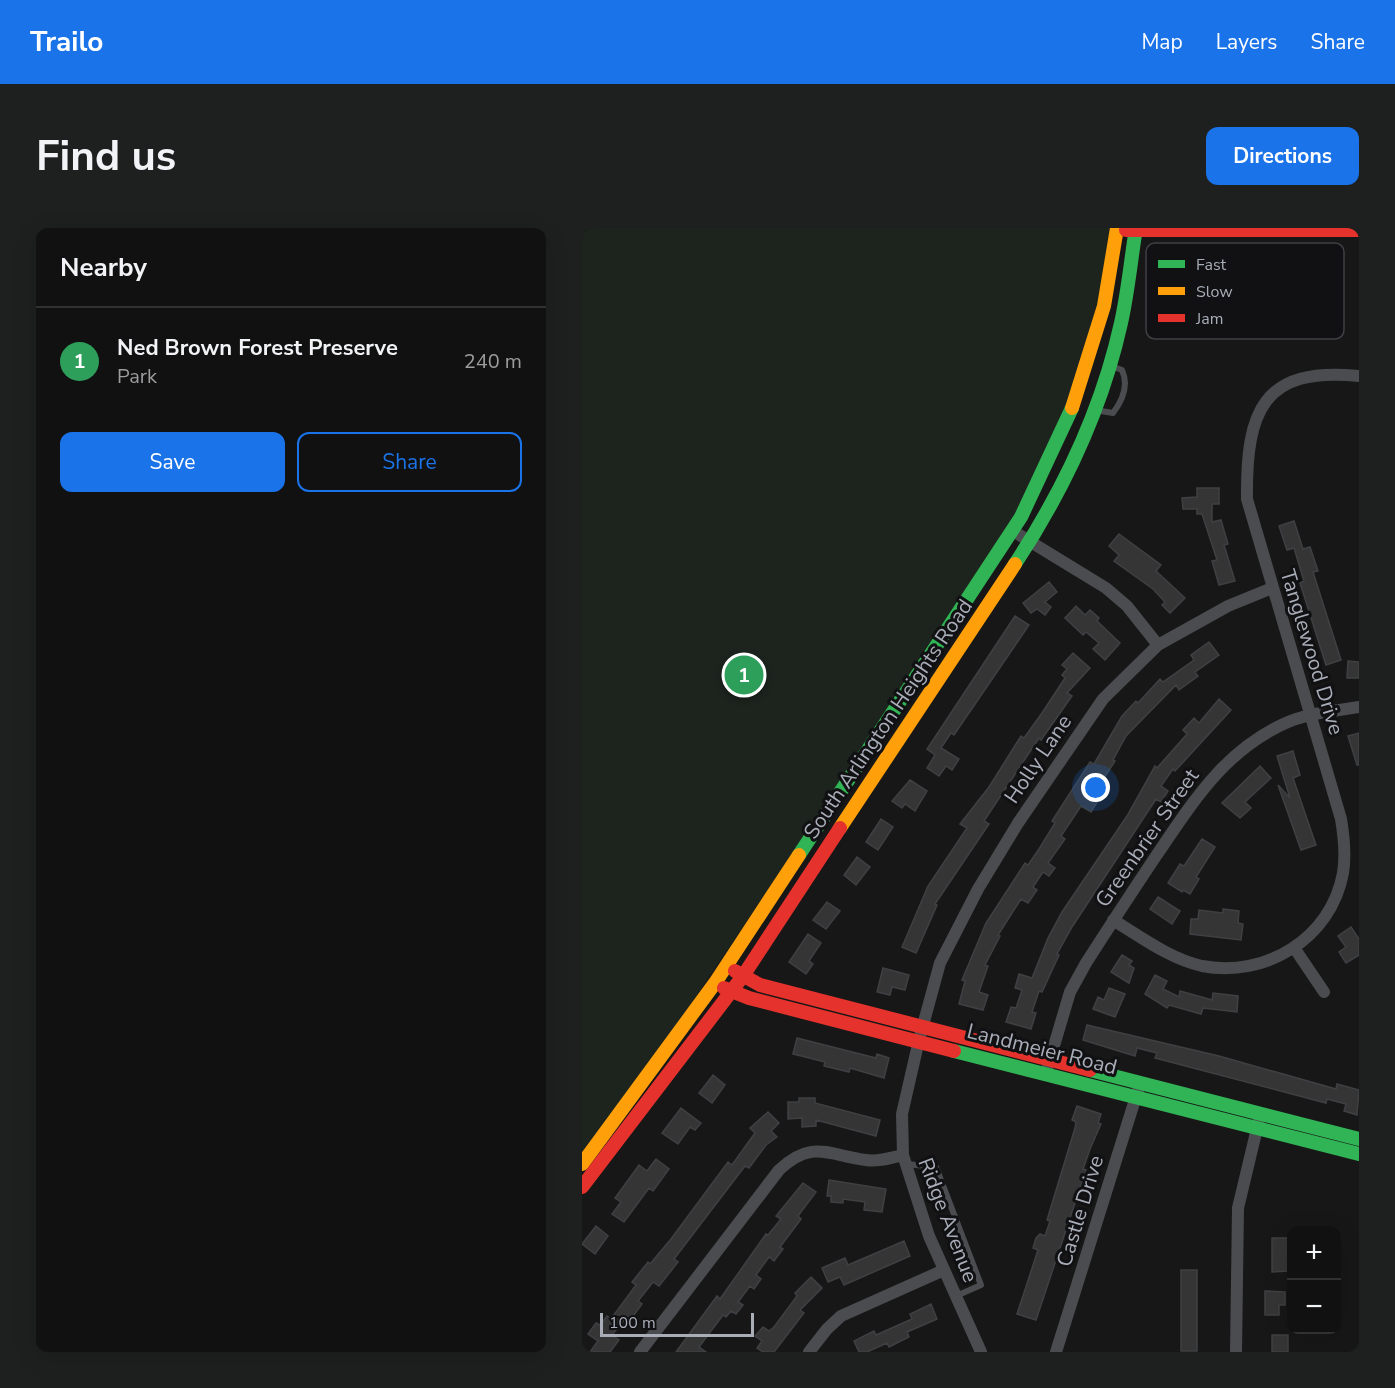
<!DOCTYPE html>
<meta charset="utf-8">
<style>
:root{--surface:#111;--page:#1e1f1f;--text:#f1f3f6;--muted:#9c9d9f;--line:#303131;--accent:#1a73e8}
body{margin:0;font-family:"Nunito Sans",sans-serif;background:var(--page);color:var(--text)}
.controls{position:absolute;right:18px;bottom:18px;display:grid;overflow:hidden;border-radius:12px;box-shadow:0 6px 24px #0002}
.controls button{width:54px;height:54px;display:grid;place-items:center;padding:0;border:0;border-bottom:2px solid var(--line);background:var(--surface);color:var(--text);font:30px sans-serif}
.scale{position:absolute;left:18px;bottom:15px;width:154px;box-sizing:border-box;padding-left:6px;border:3px solid #a8adb8;border-top:0;font-size:16px;line-height:21px;white-space:nowrap;color:#a8adb8;-webkit-text-stroke:4px #111113;paint-order:stroke}
.you{position:absolute;left:514px;top:560px;width:21px;height:21px;margin:-15px;border:4px solid #fff;border-radius:50%;background:#1a73e8;box-shadow:0 0 0 9px #1a73e833}
.badge{display:grid;place-items:center;width:39px;height:39px;border-radius:50%;background:var(--accent);color:#fff;font-size:20px;font-weight:700}
.pin{position:absolute;translate:-50% -50%;border:3px solid #fff;box-shadow:0 2px 6px #0006}
.list{margin:0;padding:0;list-style:none}
h2{display:flex;justify-content:space-between;align-items:center;height:78px;margin:0;padding:0 24px;font-size:26px}
h2 small{font-size:20px;font-weight:400;color:var(--muted)}
.list li{display:grid;grid-template-columns:39px 1fr auto;gap:18px;align-items:center;box-sizing:border-box;height:108px;padding:0 24px;border-top:2px solid var(--line)}
.list b{display:block;font-size:22px;white-space:nowrap}
.list p{margin:0;font-size:20px;white-space:nowrap;color:var(--muted)}
.list em{font-size:20px;font-style:normal;color:var(--muted)}
.actions{display:flex;gap:12px;padding:18px 24px}
.actions a{flex:1;padding:14px 0;border:2px solid var(--accent);border-radius:12px;text-align:center;font-size:21px;color:var(--accent)}
.actions .main{background:var(--accent);color:#fff}
.map{position:relative;flex:none;width:777px;height:1124px;overflow:hidden;border-radius:12px}
header{display:flex;align-items:center;gap:36px;box-sizing:border-box;height:84px;padding:0 30px;background:var(--accent);color:#fff}
header strong{font-size:28px}
nav{display:flex;gap:33px;margin-inline-start:auto;font-size:21px}
.intro{display:flex;align-items:center;justify-content:space-between;box-sizing:border-box;height:144px;padding:0 36px}
h1{margin:0;font-size:42px}
.button{padding:15px 27px;border-radius:12px;background:var(--accent);color:#fff;font-size:21px;font-weight:700}
main{display:flex;gap:36px;padding:0 36px}
aside{flex:1;background:var(--surface);border-radius:12px;box-shadow:0 6px 24px #0002}
.map>svg:first-child{display:block}
.green{fill:#1d241e}
.building{fill:#353536;stroke:#3f4043;stroke-width:1.5}
.lines{fill:none;stroke-linecap:round;stroke-linejoin:round}
.lane{stroke:#4b4c50;stroke-width:6}
.street{stroke:#4b4c50;stroke-width:12}
.fast{stroke:#30b455;stroke-width:14}
.slow{stroke:#ff9f0a;stroke-width:14}
.jam{stroke:#e5322d;stroke-width:14}
.labels{text-anchor:middle;stroke-width:6;stroke-linejoin:round;paint-order:stroke}
.street-label{font-size:21px;fill:#a8adb8;stroke:#111113}
.key{fill:#111113;stroke:#3e4045;stroke-width:1.5}
.key-label{font-size:16px;fill:#a8adb8}
</style>
<header>
<strong>Trailo</strong>
<nav><a>Map</a><a>Layers</a><a>Share</a></nav>
</header>
<div class="intro"><h1>Find us</h1><a class="button">Directions</a></div>
<main>
<aside>
<h2>Nearby<small></small></h2>
<ul class="list">
<li><span class="badge" style="background:#2e9e5b">1</span><div><b>Ned Brown Forest Preserve</b><p>Park</p></div><em>240 m</em></li>
</ul>
<div class="actions"><a class="main">Save</a><a>Share</a></div>
</aside>
<div class="map">
<svg width="777" height="1124" viewBox="0 0 777 1124">
<rect width="100%" height="100%" fill="#171717"/>
<path class="green" d="M0,0H535L518,95L437,294L0,936Z"/>
<path class="building" d="M615,260H637V276H630V294L639,292L646,316L642,317L653,353L637,357L630,333L635,332L620,286H615V281H601L600,270L615,269Z
M712,293L721,321L728,319L736,343L731,344L759,432L744,437L718,355L722,353L712,320L705,322L697,298Z
M537,306L579,337L574,343L603,370L588,385L580,377L583,374L571,361L532,333L537,327L527,318Z
M467,354L475,364L463,374L469,379L463,387L455,381L449,385L441,375Z
M494,378L503,387L508,382L517,390L515,393L538,415L523,432L511,421L517,415L504,404L501,407L483,390Z
M433,388L447,397L372,507L369,505L359,520L377,531L370,542L364,538L357,548L345,540L353,527L345,521Z
M627,414L637,427L613,444L616,448L597,462L594,457L544,508L531,532L533,533L511,567L517,571L509,584L499,578L479,608L483,611L466,635L473,640L467,648L461,644L451,659L455,662L446,675L439,671L416,707L418,708L403,737L406,738L397,764L406,767L401,782L377,776L383,753L380,752L404,695L443,635L446,637L457,621L473,595L470,593L508,534L512,536L540,488L554,473L556,475L578,451L581,454L612,432L609,427Z
M491,425L508,440L485,465L490,468L459,512L457,510L402,593L407,596L353,676L355,677L334,725L320,719L346,658L385,600L378,596L407,559L439,508L442,510L460,485L483,450L480,447L485,441L480,437Z
M766,433L777,434V450H765Z
M637,471L649,482L593,543L591,541L579,558L586,563L579,574L574,571L490,699L475,726L477,727L460,764L457,763L450,784L454,785L449,801L424,794L429,779L434,780L440,762L433,760L437,746L450,750L466,710L480,684L545,588L573,538L575,540L605,506L601,502L612,490L617,495Z
M777,505V537H775L766,508Z
M711,523L718,547L711,550L734,617L719,622L696,557L708,570L695,528Z
M678,538L689,550L663,574L669,580L658,590L640,575Z
M328,552L345,563L333,583L323,576L320,580L310,573Z
M299,591L311,599L296,622L284,614Z
M620,611L633,619L614,649L617,651L608,666L601,662L600,664L586,655L598,636L602,638Z
M275,629L288,639L274,657L262,647Z
M576,669L598,683L590,696L568,681Z
M245,674L258,683L244,701L231,692Z
M641,681L657,683L656,695L661,696L659,712L608,706L609,691H616L617,682L641,685Z
M769,699L777,711V727L764,735L757,724L764,719L756,708Z
M226,706L239,715L227,733L231,736L224,746L207,734Z
M540,727L550,733L547,737L552,740L547,755L529,744Z
M301,740L327,747L323,762L310,759L308,767L295,764Z
M573,747L585,753L581,761L597,769L598,763L630,772L631,765L656,768L655,784L621,780L619,786L587,777L585,780L563,766Z
M527,760L543,766L533,789L511,781L516,769L522,772Z
M505,797L637,828L754,861L755,856L777,862L775,887L762,883L764,876L745,871L744,875L573,830L575,825L555,820L553,828L501,812Z
M215,810L294,830L295,826L307,830L302,850L268,840L267,844L242,838L243,834L211,826Z
M131,847L143,857L130,875L117,865Z
M217,870H233V875L298,892L294,908L234,892V898L220,899V890L206,891V874H217Z
M495,878L519,886L516,895L519,896L508,921L501,941L504,942L454,1092L435,1086L456,1022L451,1020L454,1010L458,1006L463,1008L468,993L465,992L493,900L494,894L490,892Z
M99,880L119,895L113,902L108,899L96,916L80,905Z
M186,884L197,895L189,903L195,909L184,917L167,940L163,938L92,1031L96,1034L77,1058L71,1054L56,1073L60,1076L47,1094L43,1091L30,1107L37,1112L28,1124H8L16,1113L6,1106L14,1095L18,1097L25,1088L29,1091L54,1057L50,1054L66,1034L68,1036L89,1011L146,934L150,937L173,905L168,900Z
M74,931L87,941L71,963L67,960L42,994L30,986L39,974L33,970L57,937L65,943Z
M247,952L304,961L300,984L282,982L283,974L261,971V975L249,974V968H245Z
M221,955L234,964L216,988L219,991L198,1019L201,1021L192,1033L187,1029L174,1047L179,1051L172,1061L168,1058L156,1074L161,1077L154,1086L149,1083L144,1089L141,1087L117,1119L124,1124H94L135,1068L138,1071L184,1006L186,1007L199,991L194,988Z
M14,998L26,1008L13,1026L0,1016Z
M690,1010H706V1043L690,1044Z
M322,1013L328,1028L262,1057L258,1049L246,1054L240,1040L263,1030L266,1037Z
M599,1042H615V1123H599Z
M229,1049L240,1060L218,1082L222,1085L192,1124H181L175,1120L180,1113L173,1108L181,1099L187,1103L192,1099L215,1068L213,1065Z
M683,1063L703,1064V1077H697V1087H683Z
M349,1076L355,1091L325,1104L327,1109L307,1119L305,1115L285,1124H277L272,1113L292,1103L294,1107L330,1091L328,1086Z
M690,1107H706V1124H690Z"/>
<g class="lines">
<path class="lane" d="M513,182L531,185C540,173 547,157 540,142L529,138
M324,936L354,939L399,1057L374,1068"/>
<path class="street" d="M431,303L524,360L545,378L576,417
M531,692C559,709 588,731 620,738C683,750 749,711 761,645C764,627 762,609 759,591L665,271C664,184 680,138 777,148
M713,721L742,764
M466,838L488,764L504,735C527,699 550,664 574,628C611,574 643,521 706,494C728,485 753,483 777,479
M58,1124L197,942C230,911 246,927 284,932C296,934 308,930 321,927
M227,1124L245,1101L259,1088L362,1042
M399,1124L347,1008L321,927L320,886L337,812L358,735L396,661L436,595L521,471L576,417L646,378L690,360
M474,1124L556,862
M654,1124L656,980L677,892"/>
<path class="fast" d="M433,336C481,263 520,181 539,95C546,64 549,31 554,0
M217,627L439,289L490,180
M372,823L777,926
M508,842L777,911"/>
<path class="slow" d="M490,180L522,78L535,0
M258,600L433,336
M0,936L133,755L217,627"/>
<path class="jam" d="M544,2H777
M153,743L178,757L508,842
M142,760L167,770L372,823
M0,959L161,748L258,600"/>
</g>
<g class="labels">
<g class="street-label">
<text transform="translate(730 424) rotate(73)" y="7">Tanglewood Drive</text>
<text transform="translate(306 491) rotate(-56)" y="7">South Arlington Heights Road</text>
<text transform="translate(456 531) rotate(-56)" y="7">Holly Lane</text>
<text transform="translate(565 610) rotate(-55)" y="7">Greenbrier Street</text>
<text transform="translate(460 821) rotate(14)" y="7">Landmeier Road</text>
<text transform="translate(498 983) rotate(-73)" y="7">Castle Drive</text>
<text transform="translate(366 992) rotate(69)" y="7">Ridge Avenue</text>
</g>
</g>
<rect x="564" y="15" width="198" height="96" rx="9" class="key"/>
<rect x="576" y="32" width="27" height="8" fill="#30b455"/>
<rect x="576" y="59" width="27" height="8" fill="#ff9f0a"/>
<rect x="576" y="86" width="27" height="8" fill="#e5322d"/>
<g class="key-label">
<text x="614" y="42">Fast</text>
<text x="614" y="69">Slow</text>
<text x="614" y="96">Jam</text>
</g>
</svg>
<div class="controls">
<button>+</button>
<button>−</button>
</div>
<div class="scale">100 m</div>
<div class="you"></div>
<div class="pin badge" style="left:162px;top:447px;background:#2e9e5b">1</div>
</div>
</main>
